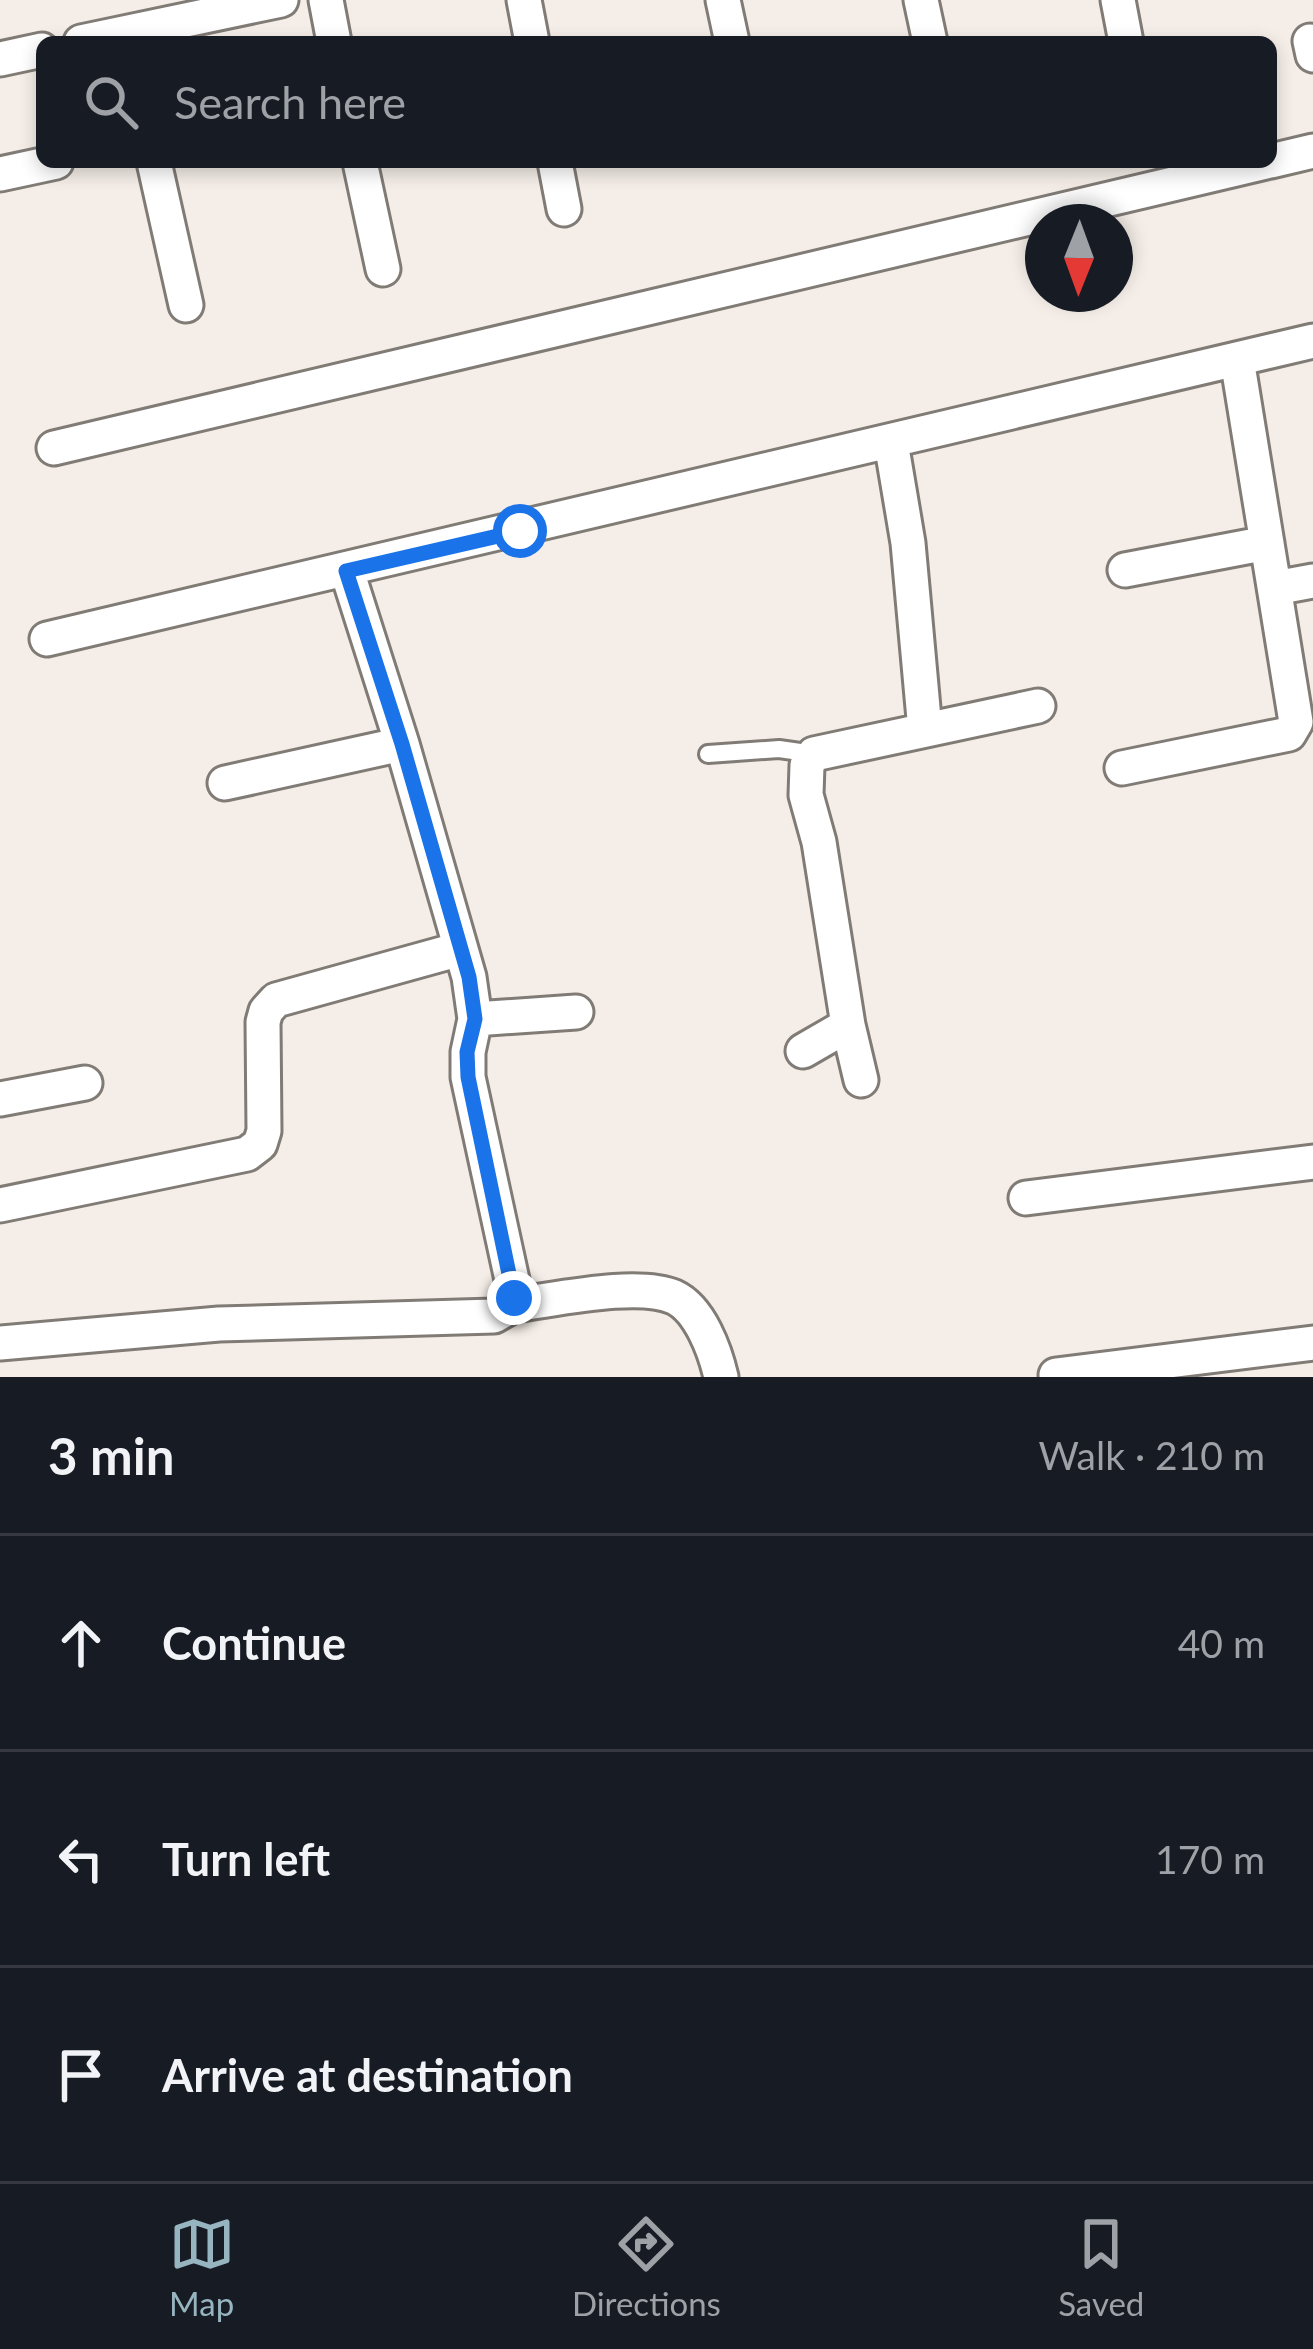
<!DOCTYPE html>
<meta charset="utf-8">
<style>
:root{--surface:#171b24;--page:#20242c;--text:#f1f3f6;--muted:#9ea1a6;--line:#363941;--accent:#97b5c0}
body{margin:0;font-family:Lato,sans-serif;background:var(--page);color:var(--text)}
.compass{position:absolute;left:1025px;top:204px;width:108px;height:108px;border-radius:50%;background:var(--surface);box-shadow:0 6px 18px #0003;rotate:181deg}
.stop{position:absolute;width:36px;height:36px;margin:-27px;border:9px solid #1a73e8;border-radius:50%;background:#fff}
.stop.end{background:#1a73e8;border-color:#fff;box-shadow:0 3px 12px #0008}
.list{margin:0;padding:0;list-style:none}
h2{display:flex;justify-content:space-between;align-items:center;height:156px;margin:0;padding:0 48px;font-size:51px}
h2 small{font-size:39px;font-weight:400;color:var(--muted)}
.list li{display:grid;grid-template-columns:78px 1fr auto;gap:36px;align-items:center;box-sizing:border-box;height:216px;padding:0 48px;border-top:3px solid var(--line)}
.list b{display:block;font-size:45px;white-space:nowrap}
.list em{font-size:39px;font-style:normal;color:var(--muted)}
.icon{flex:none;width:66px;height:66px;fill:none;stroke:currentColor;stroke-width:2;stroke-linecap:round;stroke-linejoin:round}
.map{position:relative;flex:none;width:1313px;height:1377px;overflow:hidden}
.search{position:absolute;background:var(--surface);box-shadow:0 6px 18px #0003;left:36px;right:36px;top:36px;height:132px;display:flex;align-items:center;gap:30px;box-sizing:border-box;padding:0 42px;border-radius:18px;color:var(--muted);font-size:45px}
.sheet{height:804px;background:var(--surface)}
nav{display:flex;justify-content:space-around;align-items:center;box-sizing:border-box;height:168px;border-top:3px solid var(--line);background:var(--surface);font-size:33px;color:var(--muted)}
nav a{display:grid;justify-items:center;gap:6px}
nav .on{color:var(--accent)}
.map>svg:first-child{display:block}
.lines{fill:none;stroke-linecap:round;stroke-linejoin:round}
.service-casing{stroke:#817b76;stroke-width:22}
.minor-casing{stroke:#817b76;stroke-width:39}
.service{stroke:#fff;stroke-width:16}
.minor{stroke:#fff;stroke-width:33}
.route{stroke:#1a73e8;stroke-width:15}
</style>
<div class="map">
<svg width="1313" height="1377" viewBox="0 0 1313 1377">
<rect width="100%" height="100%" fill="#f5eee8"/>
<g class="lines">
<defs>
<path id="service" d="M708,754L779,749L814,754"/>
<path id="minor" d="M326,0L334,42
M524,0L532,42
M723,0L732,42
M921,0L930,42
M1118,0L1126,42
M1310,41L1313,55
M81,42L281,0
M0,59L42,50
M1271,161L1313,151
M154,162L186,305
M360,162L383,269
M555,162L564,209
M0,174L56,162
M891,442L908,543L925,730
M54,448L1266,162
M1125,570L1267,543
M347,571L402,744L469,977L475,1019L468,1052V1077L514,1289L513,1305
M1275,588L1313,581
M47,639L1313,341
M1122,768L1289,734L1296,722L1237,359
M225,783L402,744
M475,1019L576,1012
M848,1025L861,1080
M803,1051L848,1025L819,842L806,795L807,765L814,754L1038,706
M0,1099L85,1083
M1026,1198L1313,1162
M0,1205L247,1154L260,1144L264,1131L263,1022L266,1011L276,1000L460,949
M0,1343L219,1324L494,1316L513,1305C554,1300 637,1281 674,1297C700,1309 715,1351 721,1377
M1056,1375L1313,1343"/>
</defs>
<use href="#service" class="service-casing"/>
<use href="#minor" class="minor-casing"/>
<use href="#service" class="service"/>
<use href="#minor" class="minor"/>
</g>
<g class="lines">
<path class="route" d="M514,1298L468,1077L467,1052L475,1019L469,977L402,744L346,571L520,531"/>
</g>
</svg>
<svg class="compass" viewBox="-18 -18 36 36"><path d="M0-13l5 13h-10z" fill="#e53935"/><path d="M0 13l5-13h-10z" fill="#9ea1a6"/></svg>
<div class="stop" style="left:520px;top:531px"></div>
<div class="stop end" style="left:514px;top:1298px"></div>
<div class="search"><svg class="icon" aria-label="search" viewBox="0 0 24 24"><circle cx="10" cy="10" r="6"/><path d="M15 15l6 6"/></svg>Search here</div>
</div>
<section class="sheet">
<h2>3 min<small>Walk · 210 m</small></h2>
<ul class="list">
<li><svg class="icon" aria-label="ahead" viewBox="0 0 24 24"><path d="M12 20V5M6 11l6-6 6 6"/></svg><div><b>Continue</b></div><em>40 m</em></li>
<li><svg class="icon" aria-label="left" viewBox="0 0 24 24"><path d="M17 20v-9H6M10 6l-5 5 5 5"/></svg><div><b>Turn left</b></div><em>170 m</em></li>
<li><svg class="icon" aria-label="arrive" viewBox="0 0 24 24"><path d="M6 21V4h12l-3 4 3 4H6"/></svg><div><b>Arrive at destination</b></div></li>
</ul>
</section>
<nav>
<a class="on"><svg class="icon" aria-label="map" viewBox="0 0 24 24"><path d="M3 6l6-2 6 2 6-2v14l-6 2-6-2-6 2zM9 4v14M15 6v14"/></svg>Map</a>
<a><svg class="icon" aria-label="directions" viewBox="0 0 24 24"><path d="M12 3l9 9-9 9-9-9zM9 14v-3h6M13 9l2 2-2 2"/></svg>Directions</a>
<a><svg class="icon" aria-label="saved" viewBox="0 0 24 24"><path d="M7 4h10v16l-5-4-5 4z"/></svg>Saved</a>
</nav>
